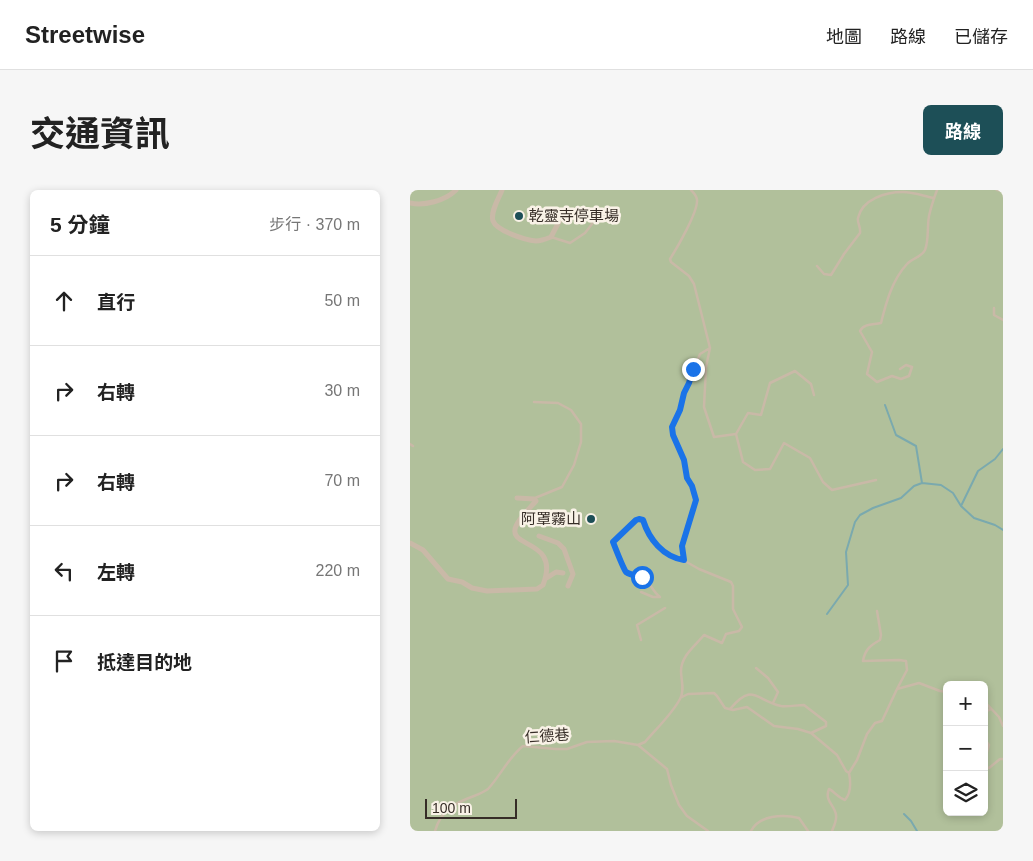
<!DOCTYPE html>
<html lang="zh-TW">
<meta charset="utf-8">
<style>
:root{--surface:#fff;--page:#f6f6f6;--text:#222;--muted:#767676;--line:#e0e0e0;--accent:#1d4f57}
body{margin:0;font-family:Helvetica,"Noto Sans TC",sans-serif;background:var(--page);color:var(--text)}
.controls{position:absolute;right:15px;bottom:15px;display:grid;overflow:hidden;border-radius:8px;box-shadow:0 2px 8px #0003}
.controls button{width:45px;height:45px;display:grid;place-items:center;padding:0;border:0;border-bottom:1px solid var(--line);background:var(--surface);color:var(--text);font:25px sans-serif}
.scale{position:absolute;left:15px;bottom:12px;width:92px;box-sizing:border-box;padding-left:5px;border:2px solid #362d27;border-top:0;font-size:14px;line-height:18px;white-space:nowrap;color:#362d27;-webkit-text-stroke:4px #f9f2e7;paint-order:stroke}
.stop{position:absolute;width:15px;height:15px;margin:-11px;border:4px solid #1a73e8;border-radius:50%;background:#fff}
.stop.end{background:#1a73e8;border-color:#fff;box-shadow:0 1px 5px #0008}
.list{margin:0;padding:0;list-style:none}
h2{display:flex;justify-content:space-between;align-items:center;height:65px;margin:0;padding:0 20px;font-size:21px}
h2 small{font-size:16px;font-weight:400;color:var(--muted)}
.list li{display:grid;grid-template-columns:32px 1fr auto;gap:15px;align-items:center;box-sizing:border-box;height:90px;padding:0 20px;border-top:1px solid var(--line)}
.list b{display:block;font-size:19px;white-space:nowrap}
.list em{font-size:16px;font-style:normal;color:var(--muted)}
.icon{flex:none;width:28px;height:28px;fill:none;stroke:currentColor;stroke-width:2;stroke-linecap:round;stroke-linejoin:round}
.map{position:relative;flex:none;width:593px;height:641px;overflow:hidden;border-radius:8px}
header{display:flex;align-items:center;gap:30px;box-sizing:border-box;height:70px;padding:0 25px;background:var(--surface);border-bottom:1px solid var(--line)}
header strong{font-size:24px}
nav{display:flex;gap:28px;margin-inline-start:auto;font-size:18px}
.intro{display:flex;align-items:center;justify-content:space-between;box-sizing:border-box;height:120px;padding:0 30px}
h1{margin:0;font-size:35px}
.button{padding:12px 22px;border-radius:8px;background:var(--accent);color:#fff;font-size:18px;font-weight:700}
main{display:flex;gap:30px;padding:0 30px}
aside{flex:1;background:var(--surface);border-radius:8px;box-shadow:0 2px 8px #0003}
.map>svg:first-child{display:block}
.green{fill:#b1c09b;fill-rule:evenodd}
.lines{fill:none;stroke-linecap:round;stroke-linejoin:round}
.stream{stroke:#7aa9ae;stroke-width:2}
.lane{stroke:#c9b9a7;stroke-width:2.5}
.street{stroke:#c9b9a7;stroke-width:5}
.route{stroke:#1a73e8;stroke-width:6}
.poi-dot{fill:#1d4f57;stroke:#f9f2e7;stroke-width:2}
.labels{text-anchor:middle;stroke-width:5;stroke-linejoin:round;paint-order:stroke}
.poi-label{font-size:15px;fill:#362d27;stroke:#f9f2e7;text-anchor:start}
.street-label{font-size:15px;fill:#362d27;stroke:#f9f2e7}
</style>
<header>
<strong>Streetwise</strong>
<nav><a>地圖</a><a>路線</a><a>已儲存</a></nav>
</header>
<div class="intro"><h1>交通資訊</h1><a class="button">路線</a></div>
<main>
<aside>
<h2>5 分鐘<small>步行 · 370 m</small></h2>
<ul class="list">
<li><svg class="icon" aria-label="ahead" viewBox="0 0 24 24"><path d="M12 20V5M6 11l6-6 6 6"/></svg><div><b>直行</b></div><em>50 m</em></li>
<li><svg class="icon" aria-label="right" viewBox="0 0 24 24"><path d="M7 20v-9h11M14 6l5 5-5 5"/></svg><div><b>右轉</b></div><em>30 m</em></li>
<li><svg class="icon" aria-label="right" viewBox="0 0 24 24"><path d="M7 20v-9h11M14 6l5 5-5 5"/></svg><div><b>右轉</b></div><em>70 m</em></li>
<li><svg class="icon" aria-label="left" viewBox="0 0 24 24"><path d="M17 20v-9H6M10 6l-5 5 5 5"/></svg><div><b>左轉</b></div><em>220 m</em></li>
<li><svg class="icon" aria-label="arrive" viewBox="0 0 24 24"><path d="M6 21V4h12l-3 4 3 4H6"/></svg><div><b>抵達目的地</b></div></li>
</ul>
</aside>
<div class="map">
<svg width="593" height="641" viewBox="0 0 593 641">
<rect width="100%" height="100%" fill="#f1e8da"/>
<path class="green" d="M0,0H593V641H0ZM537,495H574V622H537Z"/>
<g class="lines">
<path class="stream" d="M475,215L486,245L506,256L512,293
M551,316L568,281L585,269L593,259
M417,424L438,395L436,362L445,332L450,325L463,318L491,308L504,296L512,293L531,295L543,303L551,316L564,328L585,335L593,340
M494,624L501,631L507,641"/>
<path class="lane" d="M281,0C284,3 287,6 287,10C288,22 267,58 260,69L261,72L279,86L284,94L300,158L296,177L294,217L304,247L326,244L338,223L351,225L360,193L385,181L401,194L404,205
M587,0L593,1
M141,47L160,53L175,43L182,34L179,24
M407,76L414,84L421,85L434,64L450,43C451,37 447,33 448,28C452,9 476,2 493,2C503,2 514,6 524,8
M584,118V125L593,130
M490,179L496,175L502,177L499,186L491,189L482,186L467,192L457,184L462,162L450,141C454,133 464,135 471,133C476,113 482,90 497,74C502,68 512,67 515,60C519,50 517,37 519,26C521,17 524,8 527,0
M124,212L148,213L161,220L171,234V252L164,275L152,297L125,308
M326,244L333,272L345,280L360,279L374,253L400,268L413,292L422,300L466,290
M0,254L3,256
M231,402L243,407H250C243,402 241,394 235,389C231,385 224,386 219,384C213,381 205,359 203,352L226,330L229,329L233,330C240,349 253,366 273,370
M467,421L471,445L470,450C461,455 455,459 453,471L489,470L496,471L497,480L487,499
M231,450L227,435L255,418
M346,478L358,488L368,502L363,513
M272,507L278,504L304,503L307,506L315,518L323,520L337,517L364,536L388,539L401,543L427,565L436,581L439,583C441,593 441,603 435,610C427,607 424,601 419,599C414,611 425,615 426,625C427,630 424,636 422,641
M574,511L589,527L593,536
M320,519C343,492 345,510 371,516C378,517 387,515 394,515L416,532V536L401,543
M574,522L581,519
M574,551H576L579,555L574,572
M228,555L235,552C247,538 262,524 270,509C275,500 271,490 271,481C271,466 285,456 294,445L312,453L316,444L329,441L332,437L323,419V396L321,392L289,379L273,370L272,356L286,310L282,296L277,288L274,270L263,245L262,237L270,220L274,203L290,164L300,158
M228,555L257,579L261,595L269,615L277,626L298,641
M574,577L579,578L590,569H593
M439,583L447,570L457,544L465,533L472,531L487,499L509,493L530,501L537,502
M25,641C31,620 45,613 64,606C69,604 74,602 78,599C91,585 98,568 113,556L145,559H157L177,552L204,551L228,555
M341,641C349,625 373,624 389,628L398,641"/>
<path class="street" d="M92,0C89,8 80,22 83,31C87,41 115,50 126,51C131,51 136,49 141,47L153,24
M0,13C14,16 35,11 46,0
M129,346L148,353L154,359L163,384L158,396
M0,353L13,360L38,389L52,392L62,398L77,401L127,399L133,395C151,348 96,359 106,336C110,327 120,318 126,311L124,309L107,308
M135,389L146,382L153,383"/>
</g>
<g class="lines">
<path class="route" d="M232,387C227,386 220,385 216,382C213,378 205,357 203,352L226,330L229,329L233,330C239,349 253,367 274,370L272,356L286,310L282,296L277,288L274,270L263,245L262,237L270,220L274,203L279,193L283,179"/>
</g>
<g class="poi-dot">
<circle cx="109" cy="26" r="5"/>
<circle cx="181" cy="329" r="5"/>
</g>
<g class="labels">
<g class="poi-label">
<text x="119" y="31">乾靈寺停車場</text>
<text x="171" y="334" text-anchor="end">阿罩霧山</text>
</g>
<g class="street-label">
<text transform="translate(137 546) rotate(-4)" y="5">仁德巷</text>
</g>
</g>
</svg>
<div class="controls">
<button>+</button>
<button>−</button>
<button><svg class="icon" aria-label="layers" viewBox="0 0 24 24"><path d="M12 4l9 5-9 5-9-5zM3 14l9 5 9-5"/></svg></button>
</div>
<div class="scale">100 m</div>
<div class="stop" style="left:232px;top:387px"></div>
<div class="stop end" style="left:283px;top:179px"></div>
</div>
</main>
